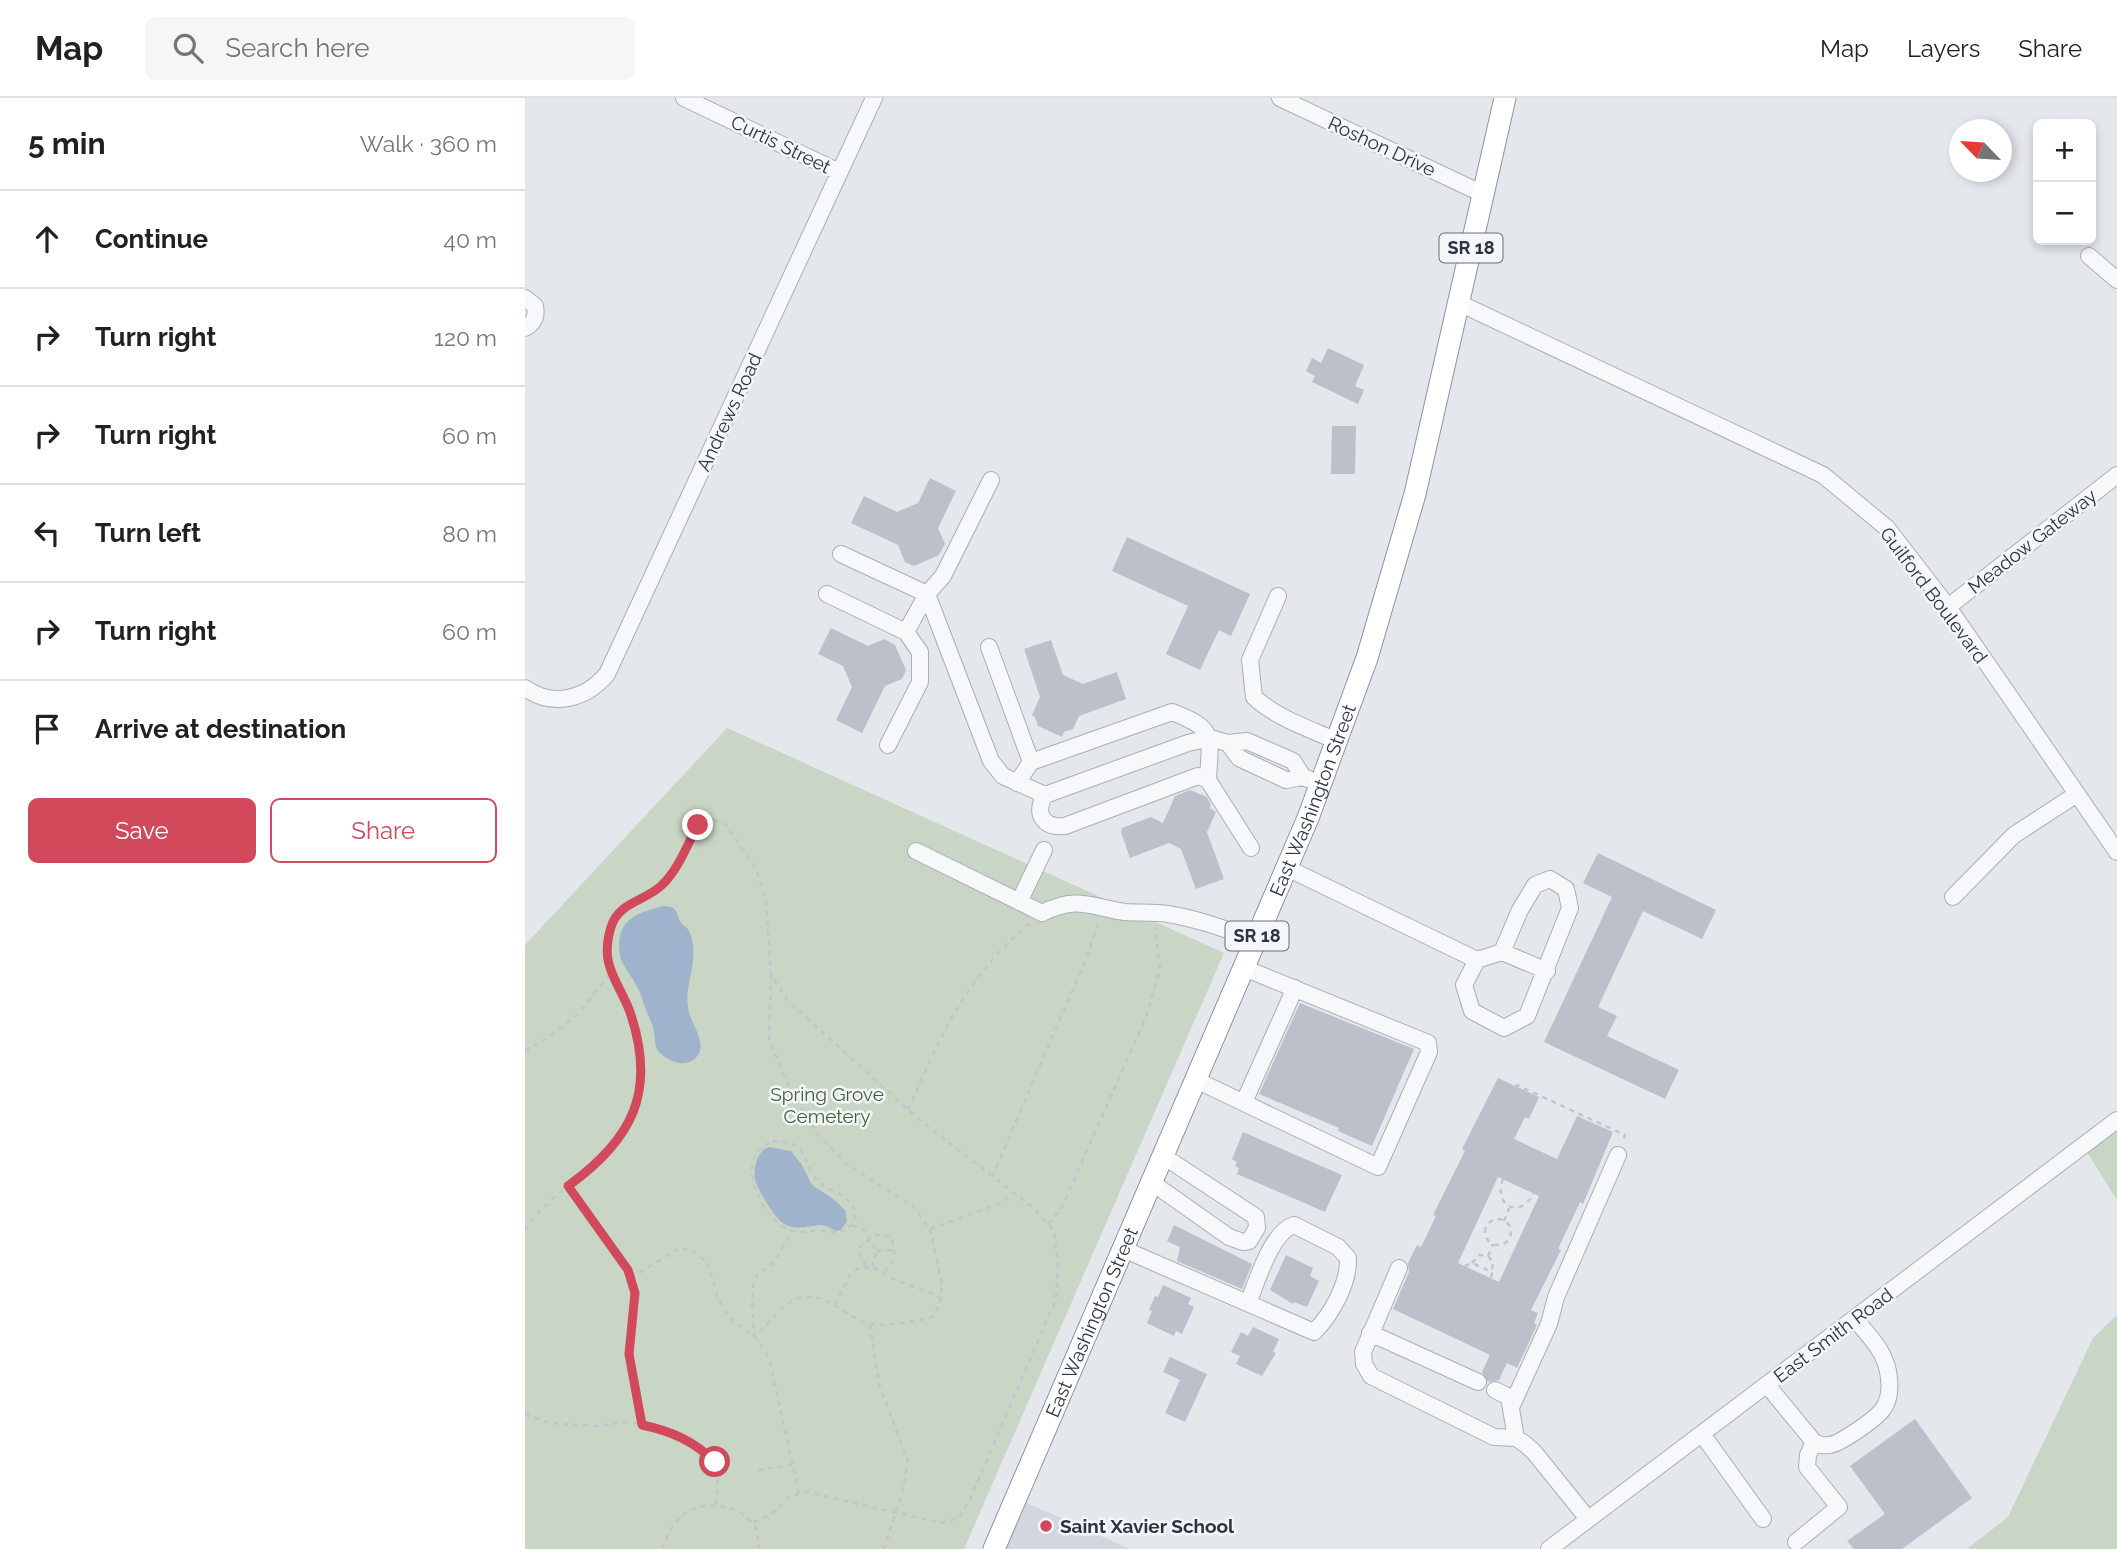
<!DOCTYPE html>
<meta charset="utf-8">
<style>
:root{--surface:#fff;--page:#f6f6f6;--text:#202124;--muted:#757577;--line:#e0e0e0;--accent:#d1495b}
body{margin:0;font-family:Raleway,sans-serif;background:var(--page);color:var(--text)}
.controls{position:absolute;right:21px;top:21px;display:grid;overflow:hidden;border-radius:10px;box-shadow:0 4px 10px #0003}
.controls button{width:63px;height:63px;display:grid;place-items:center;padding:0;border:0;border-bottom:2px solid var(--line);background:var(--surface);color:var(--text);font:35px sans-serif}
.compass{position:absolute;left:1424px;top:21px;width:63px;height:63px;border-radius:50%;background:var(--surface);box-shadow:0 4px 10px #0003;rotate:295deg}
.stop{position:absolute;width:21px;height:21px;margin:-16px;border:5px solid #d1495b;border-radius:50%;background:#fff}
.stop.end{background:#d1495b;border-color:#fff;box-shadow:0 2px 7px #0008}
.list{margin:0;padding:0;list-style:none}
h2{display:flex;justify-content:space-between;align-items:center;height:91px;margin:0;padding:0 28px;font-size:30px}
h2 small{font-size:23px;font-weight:400;color:var(--muted)}
.list li{display:grid;grid-template-columns:46px 1fr auto;gap:21px;align-items:center;box-sizing:border-box;height:98px;padding:0 28px;border-top:2px solid var(--line)}
.list b{display:block;font-size:26px;white-space:nowrap}
.list em{font-size:23px;font-style:normal;color:var(--muted)}
.actions{display:flex;gap:14px;padding:21px 28px}
.actions a{flex:1;padding:16px 0;border:2px solid var(--accent);border-radius:10px;text-align:center;font-size:24px;color:var(--accent)}
.actions .main{background:var(--accent);color:#fff}
.icon{flex:none;width:38px;height:38px;fill:none;stroke:currentColor;stroke-width:2;stroke-linecap:round;stroke-linejoin:round}
.map{position:relative;flex:none;width:1592px;height:1451px;overflow:hidden}
header{display:flex;align-items:center;gap:42px;box-sizing:border-box;height:98px;padding:0 35px;background:var(--surface);border-bottom:2px solid var(--line)}
header strong{font-size:33px}
nav{display:flex;gap:38px;margin-inline-start:auto;font-size:24px}
.search{width:490px;height:63px;background:var(--page);display:flex;align-items:center;gap:18px;box-sizing:border-box;padding:0 24px;border-radius:10px;color:var(--muted);font-size:26px}
main{display:flex}
aside{flex:1;background:var(--surface)}
.map>svg:first-child{display:block}
.built{fill:#d2d6de}
.green{fill:#c9d6c5}
.water{fill:#9fb4cc}
.building{fill:#bbc0ca;fill-rule:evenodd}
.lines{fill:none;stroke-linecap:round;stroke-linejoin:round}
.minor-casing{stroke:#a9aeb7;stroke-width:18}
.highway-casing{stroke:#8b94a3;stroke-width:23}
.path{stroke:#c2c5cb;stroke-width:2.5;stroke-dasharray:5 5;stroke-linecap:butt}
.minor{stroke:#f7f8fa;stroke-width:16}
.highway{stroke:#fff;stroke-width:21}
.route{stroke:#d1495b;stroke-width:9}
.poi-dot{fill:#d1495b;stroke:#f4f6f9;stroke-width:2.5}
.labels{text-anchor:middle;stroke-width:5;stroke-linejoin:round;paint-order:stroke}
.shield{fill:#f4f6f9;stroke:#676e7b;stroke-width:2}
.shield-label{font-size:18px;font-weight:bold;fill:#2b3445}
.street-label{font-size:19px;fill:#2b3445;stroke:#f4f6f9}
.park-label{font-size:19px;fill:#3f6138;stroke:#f4f6f9}
.poi-label{font-size:19px;font-weight:bold;fill:#2b3445;stroke:#f4f6f9;text-anchor:start}
</style>
<header>
<strong>Map</strong>
<div class="search"><svg class="icon" aria-label="search" viewBox="0 0 24 24"><circle cx="10" cy="10" r="6"/><path d="M15 15l6 6"/></svg>Search here</div>
<nav><a>Map</a><a>Layers</a><a>Share</a></nav>
</header>
<main>
<aside>
<h2>5 min<small>Walk · 360 m</small></h2>
<ul class="list">
<li><svg class="icon" aria-label="ahead" viewBox="0 0 24 24"><path d="M12 20V5M6 11l6-6 6 6"/></svg><div><b>Continue</b></div><em>40 m</em></li>
<li><svg class="icon" aria-label="right" viewBox="0 0 24 24"><path d="M7 20v-9h11M14 6l5 5-5 5"/></svg><div><b>Turn right</b></div><em>120 m</em></li>
<li><svg class="icon" aria-label="right" viewBox="0 0 24 24"><path d="M7 20v-9h11M14 6l5 5-5 5"/></svg><div><b>Turn right</b></div><em>60 m</em></li>
<li><svg class="icon" aria-label="left" viewBox="0 0 24 24"><path d="M17 20v-9H6M10 6l-5 5 5 5"/></svg><div><b>Turn left</b></div><em>80 m</em></li>
<li><svg class="icon" aria-label="right" viewBox="0 0 24 24"><path d="M7 20v-9h11M14 6l5 5-5 5"/></svg><div><b>Turn right</b></div><em>60 m</em></li>
<li><svg class="icon" aria-label="arrive" viewBox="0 0 24 24"><path d="M6 21V4h12l-3 4 3 4H6"/></svg><div><b>Arrive at destination</b></div></li>
</ul>
<div class="actions"><a class="main">Save</a><a>Share</a></div>
</aside>
<div class="map">
<svg width="1592" height="1451" viewBox="0 0 1592 1451">
<rect width="100%" height="100%" fill="#e4e7ec"/>
<path class="built" d="M500,1404L605,1451H479Z"/>
<path class="green" d="M202,630L699,855L439,1451H0V847Z
M1592,1027V1102L1560,1051Z
M1592,1217V1451H1442L1483,1419L1568,1240Z"/>
<path class="water" d="M138,808C154,809 149,812 155,823C158,828 163,829 165,835C176,864 157,887 164,914C167,928 186,950 168,962C157,970 142,962 134,954C129,948 130,941 129,933C127,924 121,913 118,904C115,890 105,878 98,866C95,861 94,852 94,846C95,819 116,814 138,808Z
M244,1049L266,1053L277,1067L287,1087L307,1100L320,1112L322,1123L316,1132L311,1133C307,1131 301,1127 296,1127C282,1128 273,1133 259,1126C250,1121 232,1091 230,1081C228,1069 233,1052 244,1049Z"/>
<path class="building" d="M803,250L839,267L830,288L839,292L833,306L787,284L790,278L781,273L787,260L796,265Z
M807,328H831L830,376H806Z
M405,380L431,393L413,430L420,446L414,457L389,468L380,464L373,447L326,425L339,398L372,414L393,405Z
M602,439L725,496L706,538L694,532L675,572L641,556L663,508L587,473Z
M306,530L343,548L359,541L370,547L381,572L377,581L360,588L337,635L311,622L327,589L318,568L293,556Z
M526,542L538,577L558,586L592,574L601,601L554,618L548,631L539,634L537,639L513,628L510,619L507,617L515,599L499,551Z
M665,692L682,699L686,707L685,710L691,714L682,734L699,781L671,791L656,751L644,745L605,760L596,734L597,730L626,719L638,725L650,698Z
M1073,755L1191,812L1177,841L1118,813L1073,909L1092,918L1082,938L1154,972L1140,1001L1019,944L1087,799L1058,785Z
M775,905L889,951L847,1048L813,1033L814,1030L734,996Z
M973,980L1014,999L1004,1021L1000,1019L989,1041L1032,1061L1052,1018L1088,1034L1058,1106L1055,1104L1033,1151L1036,1152L1006,1212L1013,1215L1009,1225L1012,1227L992,1270L982,1265L974,1282L963,1284L957,1274L965,1257L868,1211L884,1174L883,1165L892,1147L896,1149L911,1118L908,1117L940,1053L937,1051ZM973,1079L1014,1098L974,1184L933,1165Z
M718,1034L817,1077L800,1114L712,1076L714,1070L710,1068L712,1064L707,1061Z
M649,1127L727,1166L717,1191L652,1163L655,1149L642,1143Z
M761,1157L788,1170L785,1178L794,1183L782,1209L769,1204L768,1206L745,1192Z
M638,1187L666,1200L663,1206L669,1209L657,1236L651,1233L649,1238L622,1225L627,1213L624,1212L630,1198L633,1199Z
M728,1229L754,1241L748,1254L751,1255L737,1278L711,1266L715,1258L706,1254L716,1234L723,1238Z
M645,1259L682,1276L660,1324L640,1315L655,1282L638,1274Z
M1390,1321L1447,1400L1377,1451H1329L1322,1443L1360,1416L1325,1368Z"/>
<g class="lines">
<defs>
<path id="minor" d="M159,0L314,74
M755,0L958,96
M1564,158L1592,182
M0,200L10,208C12,218 9,225 0,230
M934,205L1298,377L1362,430L1423,509L1592,754
M466,382L418,478L402,496L466,663L478,678L520,697
M316,456L402,496L381,534
M302,496L381,534L395,554V584L363,647
M753,498L725,562L729,599C751,620 785,631 812,643
M1423,509L1592,377
M464,549L506,664
M0,590C28,610 61,601 82,576L349,0
M703,645L685,640L663,645L520,697C509,716 518,730 540,728L673,678L683,682L726,750
M778,679L761,682L714,660L703,645L722,643L768,663L778,679L796,686
M492,685L506,664L647,614C692,631 685,639 683,682
M391,753L517,815C553,797 565,809 600,814C614,815 629,814 643,816C674,821 702,832 731,842
M762,770L952,862L939,887L947,913L979,930L1002,918L1045,810L1041,791L1025,781L1010,787L995,812L977,854L952,862
M1428,799L1489,737L1552,696
M494,804L519,752
M977,854L1022,873
M671,982L853,1069L904,954L903,945L719,870
M719,1004L770,890
M626,1084L704,1139L718,1144L724,1143L732,1130L731,1119L638,1058
M598,1151L789,1234C807,1216 824,1185 823,1160L813,1149L769,1127C746,1134 732,1184 723,1205
M874,1170L838,1254L839,1266L846,1278L969,1339L991,1340L1000,1346L1009,1354L1063,1421
M845,1235L953,1284
M1242,1287L1289,1344C1295,1347 1298,1348 1305,1347C1316,1345 1351,1321 1358,1311C1364,1303 1365,1290 1364,1280C1362,1255 1345,1239 1330,1221
M970,1292L984,1299L991,1340
M987,1307L1024,1226L1031,1199L1093,1057
M1177,1336L1238,1421
M1271,1444L1314,1409L1282,1369L1283,1357L1289,1344
M1024,1451L1592,1022"/>
<g id="highway">
<path id="s1" d="M469,1451L783,720L842,560L890,396L980,0"/>
</g>
</defs>
<use href="#minor" class="minor-casing"/>
<use href="#highway" class="highway-casing"/>
<path class="path" d="M246,877L244,941L262,985L291,1034L320,1065L388,1108L405,1131L417,1186L415,1207L406,1220C389,1223 362,1229 345,1226C322,1221 297,1188 269,1202C251,1210 245,1228 229,1238L227,1207L228,1187L232,1177L249,1164L267,1133
M0,953L22,940L52,917L85,876
M991,989L992,987L1100,1037L1098,1042
M383,1012C415,939 441,878 504,826
M247,1043C290,1043 273,1066 296,1086C303,1092 314,1094 321,1100C325,1103 328,1109 331,1113L330,1124C315,1137 315,1134 296,1133C287,1132 278,1135 269,1133C246,1129 225,1091 227,1069C227,1064 230,1058 232,1053Z
M467,1079L561,861L574,824
M978,1081C968,1108 995,1122 1009,1095
M44,1089L103,1172L110,1195L104,1256L117,1327
M960 1134a13 13 0 1 1 26 0a13 13 0 1 1-26 0Z
M979,1123L984,1110
M523,1126L537,1109L621,919L635,872L630,829
M327,1127L338,1131L352,1153L347,1168
M405,1131L476,1105L488,1095
M0,1132C30,1086 83,1070 109,1018C123,988 115,943 104,914C93,882 74,866 86,828C95,803 122,803 138,786C154,770 162,747 173,727L187,721L201,727L230,769L241,801L246,877L264,904L398,1025L505,1107L529,1132L533,1170L531,1201L446,1399L434,1420L416,1425L283,1394L265,1398L249,1414L226,1426
M352,1153L369,1152
M963,1158L968,1146
M947,1165L954,1157L963,1158L968,1164L967,1174
M341,1168L334,1155V1150C345,1140 352,1133 367,1139C369,1158 374,1161 358,1174
M940,1168L947,1165L967,1174L966,1181
M106,1180L154,1150L169,1153L183,1166L193,1201L208,1223L229,1238L244,1260L274,1396
M310,1207L327,1173C351,1163 353,1175 373,1183C387,1188 401,1193 415,1199
M345,1226L354,1286L383,1364L377,1394L359,1451
M0,1316L24,1325L71,1328L104,1324L142,1333L175,1349L190,1364L193,1389L190,1407
M233,1372L267,1367
M137,1451C143,1437 148,1423 161,1415C182,1401 216,1407 230,1429C233,1435 233,1445 234,1451"/>
<use href="#minor" class="minor"/>
<use href="#highway" class="highway"/>
</g>
<g class="lines">
<path class="route" d="M173,727C162,747 154,770 138,786C122,803 94,803 86,829C74,868 93,882 105,914C132,993 108,1041 43,1088L103,1172L110,1195L104,1256L117,1327C146,1333 169,1343 190,1364"/>
</g>
<circle class="poi-dot" cx="521" cy="1428" r="7"/>
<g class="labels">
<g class="shield">
<rect x="914.5" y="135.5" width="63" height="29" rx="5"/>
<rect x="700.5" y="823.5" width="63" height="29" rx="5"/>
</g>
<g class="shield-label">
<text x="946" y="156">SR 18</text>
<text x="732" y="844">SR 18</text>
</g>
<g class="street-label">
<text transform="translate(256 46) rotate(26)" y="7">Curtis Street</text>
<text transform="translate(857 48) rotate(25)" y="7">Roshon Drive</text>
<text transform="translate(204 314) rotate(-65)" y="7">Andrews Road</text>
<text transform="translate(1507 443) rotate(-38)" y="7">Meadow Gateway</text>
<text transform="translate(1409 497) rotate(53)" y="7">Guilford Boulevard</text>
<text dy="7" stroke="none"><textPath href="#s1" startOffset="814">East Washington Street</textPath></text>
<text dy="7" stroke="none"><textPath href="#s1" startOffset="247">East Washington Street</textPath></text>
<text transform="translate(1308 1237) rotate(-37)" y="7">East Smith Road</text>
</g>
<g class="park-label">
<text x="302" y="1003">Spring Grove<tspan x="302" dy="22">Cemetery</tspan></text>
</g>
<g class="poi-label">
<text x="535" y="1435">Saint Xavier School</text>
</g>
</g>
</svg>
<div class="controls">
<button>+</button>
<button>−</button>
</div>
<svg class="compass" viewBox="-18 -18 36 36"><path d="M0-13l5 13h-10z" fill="#e53935"/><path d="M0 13l5-13h-10z" fill="#757577"/></svg>
<div class="stop" style="left:190px;top:1364px"></div>
<div class="stop end" style="left:173px;top:727px"></div>
</div>
</main>
